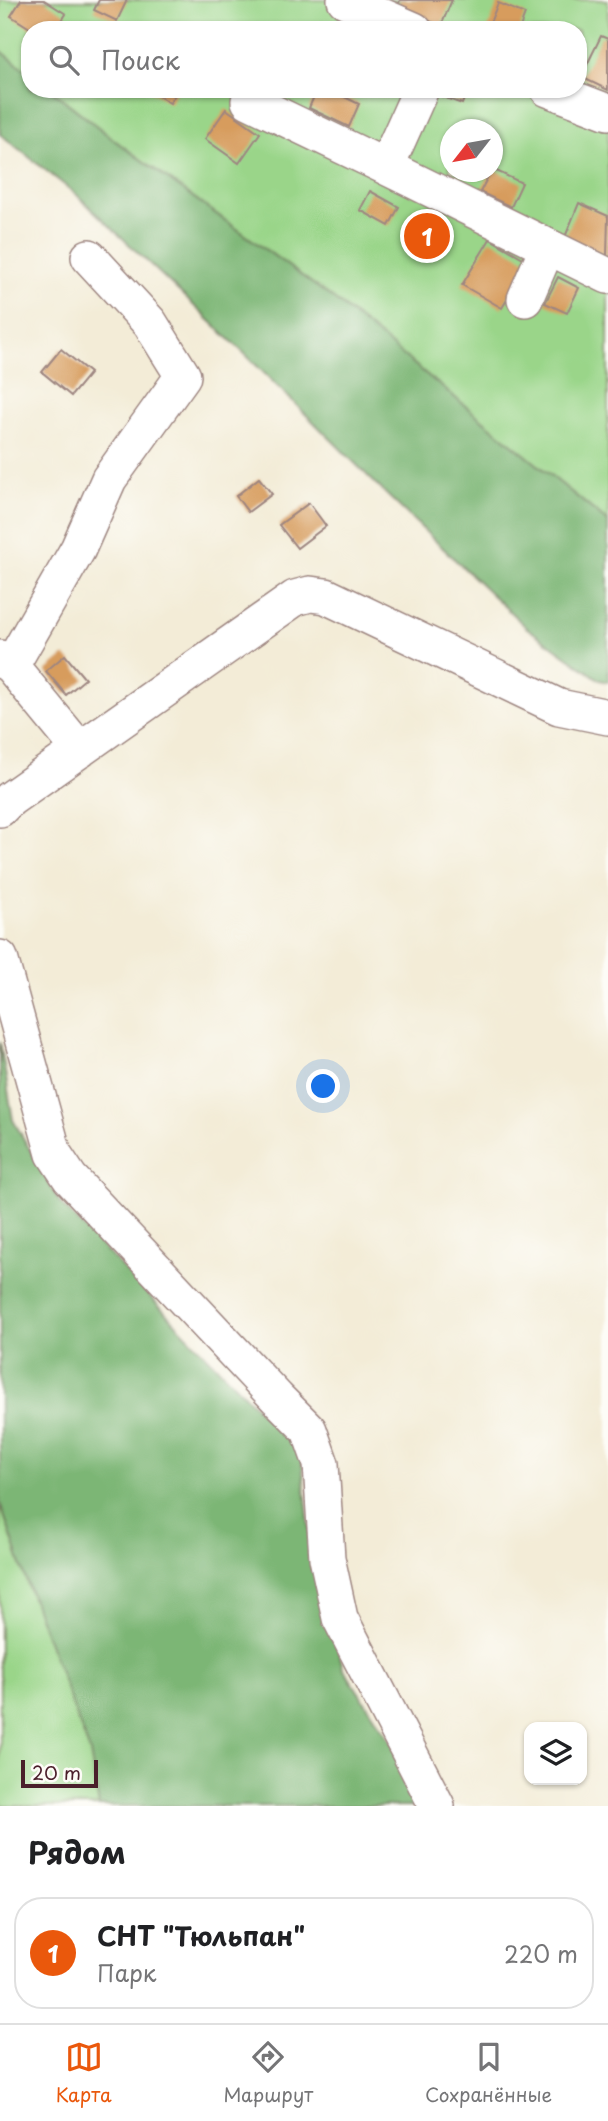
<!DOCTYPE html>
<html lang="ru">
<meta charset="utf-8">
<style>
:root{--surface:#fff;--page:#f6f6f6;--text:#202124;--muted:#757577;--line:#e0e0e0;--accent:#ea580c}
body{margin:0;font-family:"Playpen Sans",sans-serif;background:var(--page);color:var(--text)}
.controls{position:absolute;right:21px;bottom:21px;display:grid;overflow:hidden;border-radius:14px;box-shadow:0 2px 5px #0004}
.controls button{width:63px;height:63px;display:grid;place-items:center;padding:0;border:0;border-bottom:2px solid var(--line);background:var(--surface);color:var(--text);font:35px sans-serif}
.compass{position:absolute;left:440px;top:119px;width:63px;height:63px;border-radius:50%;background:var(--surface);box-shadow:0 2px 5px #0004;rotate:239deg}
.scale{position:absolute;left:21px;bottom:18px;width:77px;box-sizing:border-box;padding-left:7px;border:4px solid #4a1f2b;border-top:0;font-size:19px;line-height:24px;white-space:nowrap;color:#4a1f2b;-webkit-text-stroke:5px #fdfcf7;paint-order:stroke}
.you{position:absolute;left:324px;top:1087px;width:24px;height:24px;margin:-18px;border:5px solid #fff;border-radius:50%;background:#1a73e8;box-shadow:0 0 0 10px #1a73e833}
.badge{display:grid;place-items:center;width:46px;height:46px;border-radius:50%;background:var(--accent);color:#fff;font-size:23px;font-weight:700}
.pin{position:absolute;translate:-50% -50%;border:4px solid #fff;box-shadow:0 2px 7px #0006}
.list{margin:0;padding:0;list-style:none}
h2{display:flex;justify-content:space-between;align-items:center;height:91px;margin:0;padding:0 28px;font-size:30px}
h2 small{font-size:23px;font-weight:400;color:var(--muted)}
.list li{display:grid;grid-template-columns:46px 1fr auto;gap:21px;align-items:center;box-sizing:border-box;height:112px;margin:0 14px 14px;padding:0 14px;border:2px solid var(--line);border-radius:28px}
.list b{display:block;font-size:26px;white-space:nowrap}
.list p{margin:0;font-size:23px;white-space:nowrap;color:var(--muted)}
.list em{font-size:23px;font-style:normal;color:var(--muted)}
.icon{flex:none;width:38px;height:38px;fill:none;stroke:currentColor;stroke-width:2;stroke-linecap:round;stroke-linejoin:round}
.map{position:relative;flex:none;width:608px;height:1806px;overflow:hidden}
.search{position:absolute;background:var(--surface);box-shadow:0 2px 5px #0004;left:21px;right:21px;top:21px;height:77px;display:flex;align-items:center;gap:18px;box-sizing:border-box;padding:0 24px;border-radius:28px;color:var(--muted);font-size:26px}
.sheet{height:217px;background:var(--surface)}
nav{display:flex;justify-content:space-around;align-items:center;box-sizing:border-box;height:98px;border-top:2px solid var(--line);background:var(--surface);font-size:19px;color:var(--muted)}
nav a{display:grid;justify-items:center;gap:4px}
nav .on{color:var(--accent)}
.map>svg:first-child{display:block}
.green{fill:#9ad589;stroke:#727a5a;stroke-width:2;fill-rule:evenodd}
.forest{fill:#7bb675;stroke:#626a50;stroke-width:2}
.building{fill:#d79c5d}
.lines{fill:none;stroke-linecap:round;stroke-linejoin:round}
.minor-casing{stroke:#9e8681;stroke-width:38}
.minor{stroke:#fff;stroke-width:35}
</style>
<div class="map">
<svg width="608" height="1806" viewBox="0 0 608 1806">
<rect width="100%" height="100%" fill="#fdfcf7"/>
<filter id="ink" filterUnits="userSpaceOnUse"><feTurbulence type="fractalNoise" baseFrequency=".0143" numOctaves="2"/><feDisplacementMap in="SourceGraphic" scale="14" xChannelSelector="R" yChannelSelector="G"/><feConvolveMatrix kernelMatrix="1 2 1 2 8 2 1 2 1" color-interpolation-filters="sRGB"/></filter>
<filter id="wash" filterUnits="userSpaceOnUse"><feTurbulence type="fractalNoise" baseFrequency=".00686" numOctaves="4" result="noise"/><feDisplacementMap in="SourceGraphic" scale="28" xChannelSelector="R" yChannelSelector="G"/><feGaussianBlur stdDeviation="1.57" result="paint"/><feColorMatrix in="noise" values="0 0 0 0 0 0 0 0 0 0 0 0 0 0 0 0 0 1.4 0 .05"/><feComposite in="paint" operator="in"/></filter>
<g filter="url(#wash)">
<rect width="100%" height="100%" fill="#f3ecd7"/>
<path class="green" d="M0,0H608V522L335,300L121,145L50,89H578V30H30V74L0,50ZM450,130H492V172H450Z
M0,1503L34,1603L90,1752L99,1806H0Z"/>
<path class="forest" d="M0,50L30,74V89H50L114,140L335,300L608,522V682L600,680L527,628L387,495L245,354L77,195L0,134Z
M0,1042L13,1120L60,1203L301,1454L310,1533L343,1668L399,1754L423,1806H99L90,1752L34,1603L0,1503Z"/>
<g id="blocks">
<path class="building" d="M21,0H44L66,14L56,30H33L11,16Z
M99,0H127L117,21L94,10Z
M400,0H452L441,26L397,7Z
M498,3L525,14L519,30H487Z
M601,36L608,39V90L581,77Z
M147,89H178L170,103Z
M317,89H328L359,104L349,127L309,108Z
M439,89H468L462,104L437,95Z
M226,109L260,133L239,163L205,139Z
M492,169L522,183L511,207L480,192Z
M370,191L399,207L389,226L360,210Z
M579,203L608,216L607,256L565,237Z
M490,239L530,262L502,308L462,285Z
M558,277L579,288L567,313L545,303Z
M61,349L90,373L71,396L42,372Z
M259,478L272,494L248,512L236,496Z
M309,503L326,526L297,548L279,525Z
M65,655L85,679L66,695L46,671Z"/>
</g>
</g>
<g filter="url(#ink)">
<use href="#blocks" fill-opacity="0" stroke="#9e8681" stroke-width="2"/>
<g class="lines">
<defs>
<path id="minor" d="M345,0L414,30
M421,89L386,167L608,276
M548,89L608,112
M249,101L386,167
M525,299L547,248
M0,658L11,666L80,750
M11,666L78,549L109,479L183,376L150,323L89,257
M0,809L10,799L295,598L310,594L326,596L559,707L608,717
M0,958L54,1154L70,1178L277,1398L309,1430L321,1464L327,1558L340,1618L437,1806"/>
</defs>
<use href="#minor" class="minor-casing"/>
<use href="#minor" class="minor"/>
</g>
</g>
</svg>
<div class="controls">
<button><svg class="icon" aria-label="layers" viewBox="0 0 24 24"><path d="M12 4l9 5-9 5-9-5zM3 14l9 5 9-5"/></svg></button>
</div>
<svg class="compass" viewBox="-18 -18 36 36"><path d="M0-13l5 13h-10z" fill="#e53935"/><path d="M0 13l5-13h-10z" fill="#757577"/></svg>
<div class="scale">20 m</div>
<div class="you"></div>
<div class="pin badge" style="left:427px;top:236px">1</div>
<div class="search"><svg class="icon" aria-label="search" viewBox="0 0 24 24"><circle cx="10" cy="10" r="6"/><path d="M15 15l6 6"/></svg>Поиск</div>
</div>
<section class="sheet">
<h2>Рядом<small></small></h2>
<ul class="list">
<li><span class="badge">1</span><div><b>СНТ &quot;Тюльпан&quot;</b><p>Парк</p></div><em>220 m</em></li>
</ul>
</section>
<nav>
<a class="on"><svg class="icon" aria-label="map" viewBox="0 0 24 24"><path d="M3 6l6-2 6 2 6-2v14l-6 2-6-2-6 2zM9 4v14M15 6v14"/></svg>Карта</a>
<a><svg class="icon" aria-label="directions" viewBox="0 0 24 24"><path d="M12 3l9 9-9 9-9-9zM9 14v-3h6M13 9l2 2-2 2"/></svg>Маршрут</a>
<a><svg class="icon" aria-label="saved" viewBox="0 0 24 24"><path d="M7 4h10v16l-5-4-5 4z"/></svg>Сохранённые</a>
</nav>
